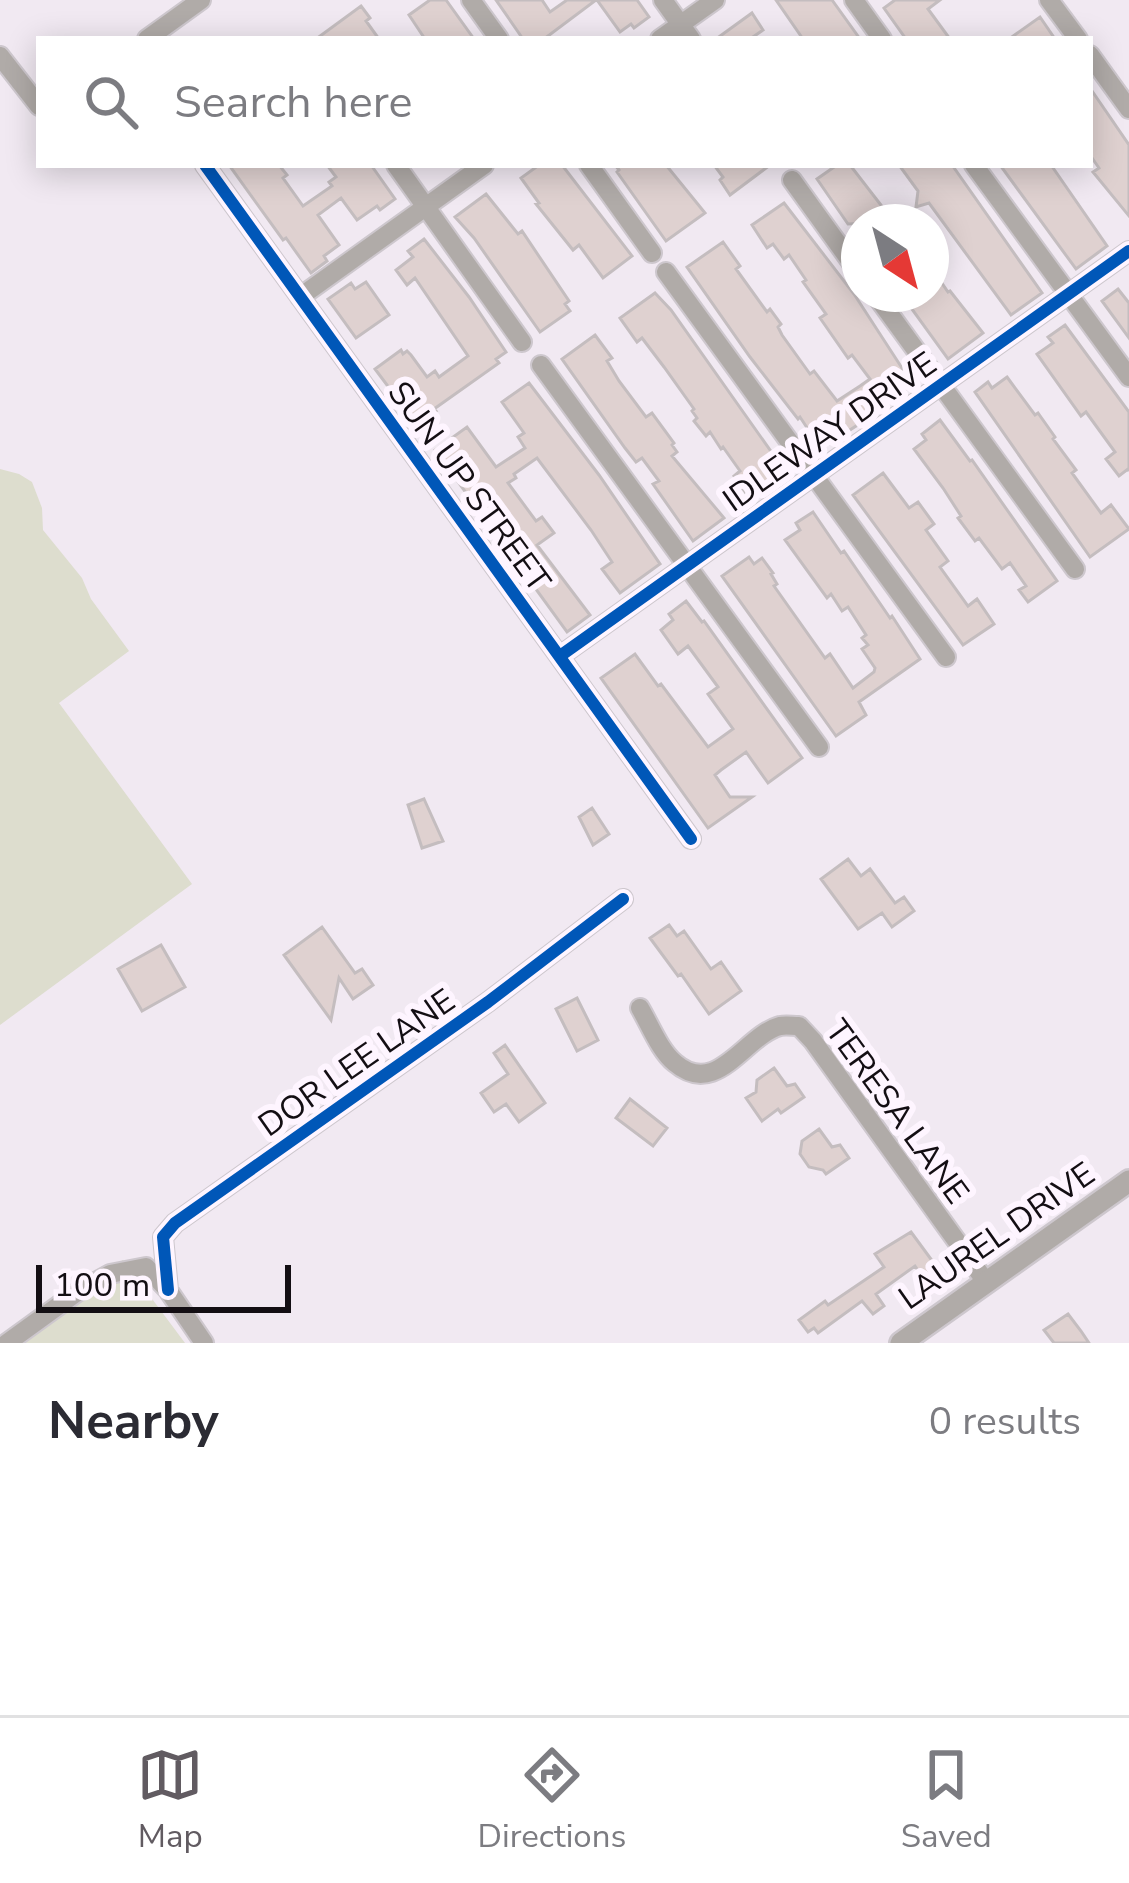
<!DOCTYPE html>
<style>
:root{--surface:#fff;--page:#f7f7f7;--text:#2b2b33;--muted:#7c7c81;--line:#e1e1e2;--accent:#615b61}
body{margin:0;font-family:"Nunito Sans",sans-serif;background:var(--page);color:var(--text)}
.compass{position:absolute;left:841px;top:204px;width:108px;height:108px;border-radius:50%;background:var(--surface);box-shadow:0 6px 30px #0003;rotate:144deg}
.scale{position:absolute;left:36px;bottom:30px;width:255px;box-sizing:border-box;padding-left:12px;border:6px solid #130e13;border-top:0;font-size:33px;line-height:42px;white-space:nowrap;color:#130e13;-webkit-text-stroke:9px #fef5ff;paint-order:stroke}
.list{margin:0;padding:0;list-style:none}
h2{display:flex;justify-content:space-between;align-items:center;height:156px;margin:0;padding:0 48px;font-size:51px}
h2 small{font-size:39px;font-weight:400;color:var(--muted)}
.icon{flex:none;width:66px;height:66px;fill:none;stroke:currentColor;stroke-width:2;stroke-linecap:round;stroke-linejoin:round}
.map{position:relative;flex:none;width:1129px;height:1343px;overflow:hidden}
.search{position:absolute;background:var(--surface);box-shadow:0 6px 30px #0003;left:36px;right:36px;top:36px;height:132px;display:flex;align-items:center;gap:30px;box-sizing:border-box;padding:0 42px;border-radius:0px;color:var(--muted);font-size:45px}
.sheet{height:372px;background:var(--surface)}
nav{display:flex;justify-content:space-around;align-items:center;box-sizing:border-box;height:168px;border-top:3px solid var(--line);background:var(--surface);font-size:33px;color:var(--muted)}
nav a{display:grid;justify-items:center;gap:6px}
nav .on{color:var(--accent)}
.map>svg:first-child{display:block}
.green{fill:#ddddce}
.building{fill:#dfd1d0;stroke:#c4bdbf;stroke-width:3}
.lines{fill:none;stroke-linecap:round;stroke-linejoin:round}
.minor-casing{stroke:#cdc7cd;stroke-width:22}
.tertiary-casing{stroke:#cdc7cd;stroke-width:26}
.minor{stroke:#b0aba8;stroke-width:18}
.tertiary{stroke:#b0aba8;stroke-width:21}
.cycleway-casing{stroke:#fef5ff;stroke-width:20}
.cycleway{stroke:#0057b8;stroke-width:12}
.labels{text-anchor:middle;stroke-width:12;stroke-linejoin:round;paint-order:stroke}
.street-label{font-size:33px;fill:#130e13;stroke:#fef5ff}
</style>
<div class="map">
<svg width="1129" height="1343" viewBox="0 0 1129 1343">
<rect width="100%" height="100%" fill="#f1e9f2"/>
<path class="green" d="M0,469L19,474L32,482L42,508L43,530L82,578L91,599L129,651L59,703L192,884L0,1025Z
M123,1260L185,1343H0V1342Z"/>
<path class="building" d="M430,0H446L474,39H425L409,15Z
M496,0H542L550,12L567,0H596L544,39H523Z
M597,0H637L649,17L634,28L631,24L620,32Z
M776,0H832L860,39H803Z
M895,0H940L928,9L950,39H906L884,8Z
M361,6L370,18L366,21L379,39H316Z
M752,13L763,30L750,39H716Z
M1040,17L1055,39H1009Z
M1090,88L1129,145V216L1093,172L1099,168L1090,155Z
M229,165H279L287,175L283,178L303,206L332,186L329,182L336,177L327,165H371L395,199L380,210L377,206L357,220L341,198L318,215L339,245L324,256L327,261L311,273L286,238L283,240Z
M539,165H562L632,256L603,278L579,245L573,250L536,204L539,203L521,178Z
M615,165H666L705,213L666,241L617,172L619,170Z
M714,165H770L730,195L720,180L723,177Z
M837,165H850L894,222L848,224L817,179Z
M899,165H952L1042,293L1011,315L929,203L916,207L918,191Z
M1000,165H1051L1107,246L1076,269Z
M486,194L518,234L522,231L569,301L565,304L570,311L540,332L474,238L455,217Z
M784,203L854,294L913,385L856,420L859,424L821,449L800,417L798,419L750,357L687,267L723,242L740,266L736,269L767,312L770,309L781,324L778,327L782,335L810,374L814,371L837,401L860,386L870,379L852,355L848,358L820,318L826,314L803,282L806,280L789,255L784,259L773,244L767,248L752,225Z
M424,239L469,297L506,352L496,359L499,363L434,409L436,411L417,425L375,369L401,350L403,354L407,351L411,355L427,377L435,371L439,377L468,356L415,278L407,285L396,270L413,257L408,251Z
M931,267L948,292L950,291L983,333L948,359L901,294H931Z
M366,282L389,315L356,338L328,299L351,283L355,289Z
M1118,289L1129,303V338L1102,301Z
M655,293L671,310L787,474L750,499L734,476L740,471L723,447L721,449L710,432L706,436L694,421L697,418L692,411L694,409L664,367L642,338L637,342L620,318Z
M1065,325L1129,412V471L1128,469L1119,476L1106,459L1115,452L1086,412L1081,416L1037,354L1053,343L1048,337Z
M595,335L612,358L607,361L619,381L646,417L652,413L674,443L672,445L677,452L672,456L724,518L693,541L653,484L659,481L642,458L636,462L625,448L562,359Z
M1007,377L1035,415L1038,413L1055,437L1053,439L1076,470L1072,473L1101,513L1111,505L1129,529L1090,557L975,392L988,382L992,388Z
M529,383L599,475L660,564L620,593L602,569L612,562L591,530L537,458L514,474L516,478L508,483L536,521L542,517L554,533L537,545L590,615L567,632L435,450L467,427L496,467L525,448L518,437L524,433L502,402Z
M940,420L970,461L972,460L1057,581L1028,602L1019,590L1026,586L1010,563L1002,569L979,538L975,541L958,518L961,516L943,488L914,449L926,440L922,434Z
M883,473L909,508L918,502L934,524L926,530L948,561L940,567L968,606L977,599L994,624L963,645L853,495Z
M813,512L841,553L844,551L890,618L892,616L920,659L859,702L866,715L836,736L722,576L749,557L754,564L762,558L773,573L771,574L777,584L774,586L825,658L830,654L853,688L874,672L875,668L862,649L868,645L862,638L866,635L848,607L842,611L831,594L827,598L785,540L800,530L796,523Z
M686,601L702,622L704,621L802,758L768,783L746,752L721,770L715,775L730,797H752L708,828L601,678L635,654L658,686L661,684L708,747L733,729L708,694L718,687L688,646L678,654L661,630L673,620L669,614Z
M424,799L443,841L422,848L408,805Z
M592,808L609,834L593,845L579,817Z
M848,859L861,876L870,869L895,903L904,897L914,911L892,927L882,913L858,929L821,879Z
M669,925L677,936L684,931L711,969L721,962L741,991L709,1014L681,974L678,976L650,938Z
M322,927L355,973L362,969L373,985L353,999L339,978L331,1020L284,955Z
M161,945L185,987L142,1011L118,969Z
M577,998L598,1040L577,1051L556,1009Z
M505,1045L545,1103L519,1122L506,1104L494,1112L481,1093L508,1074L494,1053Z
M774,1068L787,1086L795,1084L804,1097L781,1113L778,1109L762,1121L746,1098L756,1092L757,1080Z
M630,1099L667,1128L653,1146L616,1118Z
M819,1129L832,1147L840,1145L849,1158L826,1174L823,1170L809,1167L800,1154L802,1141Z
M911,1232L936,1266L922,1276L915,1266L876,1294L884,1306L873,1314L862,1301L818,1333L814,1328L808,1332L799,1320L825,1301L828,1305L884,1267L875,1254Z
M1068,1314L1081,1331L1089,1343H1054L1044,1330Z"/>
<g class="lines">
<defs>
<path id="minor" d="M471,0L499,39
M663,0L691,39
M854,0L882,39
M1049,0L1078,39
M147,39L201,0
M660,39L715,0
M1090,55L1129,109
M0,56L39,106
M205,165L691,839
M396,165L522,342
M589,165L652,253
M974,165L1129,377
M792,180L859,273
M666,272L946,657
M875,294L1075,569
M300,297L484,165
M541,365L819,747
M560,656L1129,251
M640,1008C650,1025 660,1051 675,1063C717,1099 745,1035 780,1026C786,1025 792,1026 799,1026L813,1041L986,1282
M168,1290L163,1237L175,1223L488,1002L623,899
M7,1343L76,1293L110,1274L146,1267L168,1290L204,1343"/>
<path id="tertiary" d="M901,1343L1129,1181"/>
</defs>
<use href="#minor" class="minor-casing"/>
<use href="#tertiary" class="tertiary-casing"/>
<use href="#minor" class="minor"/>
<use href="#tertiary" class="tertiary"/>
<defs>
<path id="cycleway" d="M205,165L691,839
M560,656L1129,251
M168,1290L163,1237L175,1223L488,1002L623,899"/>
</defs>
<use href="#cycleway" class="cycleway-casing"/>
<use href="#cycleway" class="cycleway"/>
</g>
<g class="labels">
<g class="street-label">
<text transform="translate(829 431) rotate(-35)" y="12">IDLEWAY DRIVE</text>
<text transform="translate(470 486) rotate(54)" y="12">SUN UP STREET</text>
<text transform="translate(356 1062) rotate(-35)" y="12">DOR LEE LANE</text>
<text transform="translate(898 1111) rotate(54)" y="12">TERESA LANE</text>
<text transform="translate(996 1235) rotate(-35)" y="12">LAUREL DRIVE</text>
</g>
</g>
</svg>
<svg class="compass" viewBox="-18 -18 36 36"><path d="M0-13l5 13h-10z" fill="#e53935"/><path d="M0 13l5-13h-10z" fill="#7c7c81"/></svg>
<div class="scale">100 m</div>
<div class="search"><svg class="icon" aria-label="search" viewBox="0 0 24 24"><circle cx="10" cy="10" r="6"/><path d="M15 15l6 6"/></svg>Search here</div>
</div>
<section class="sheet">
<h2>Nearby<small>0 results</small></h2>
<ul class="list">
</ul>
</section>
<nav>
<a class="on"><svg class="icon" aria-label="map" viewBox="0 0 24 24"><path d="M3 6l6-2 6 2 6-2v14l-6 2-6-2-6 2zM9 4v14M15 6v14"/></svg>Map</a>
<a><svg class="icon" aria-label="directions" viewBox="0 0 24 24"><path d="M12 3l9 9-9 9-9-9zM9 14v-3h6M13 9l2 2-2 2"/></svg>Directions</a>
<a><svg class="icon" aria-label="saved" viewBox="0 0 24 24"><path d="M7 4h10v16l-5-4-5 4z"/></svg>Saved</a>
</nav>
